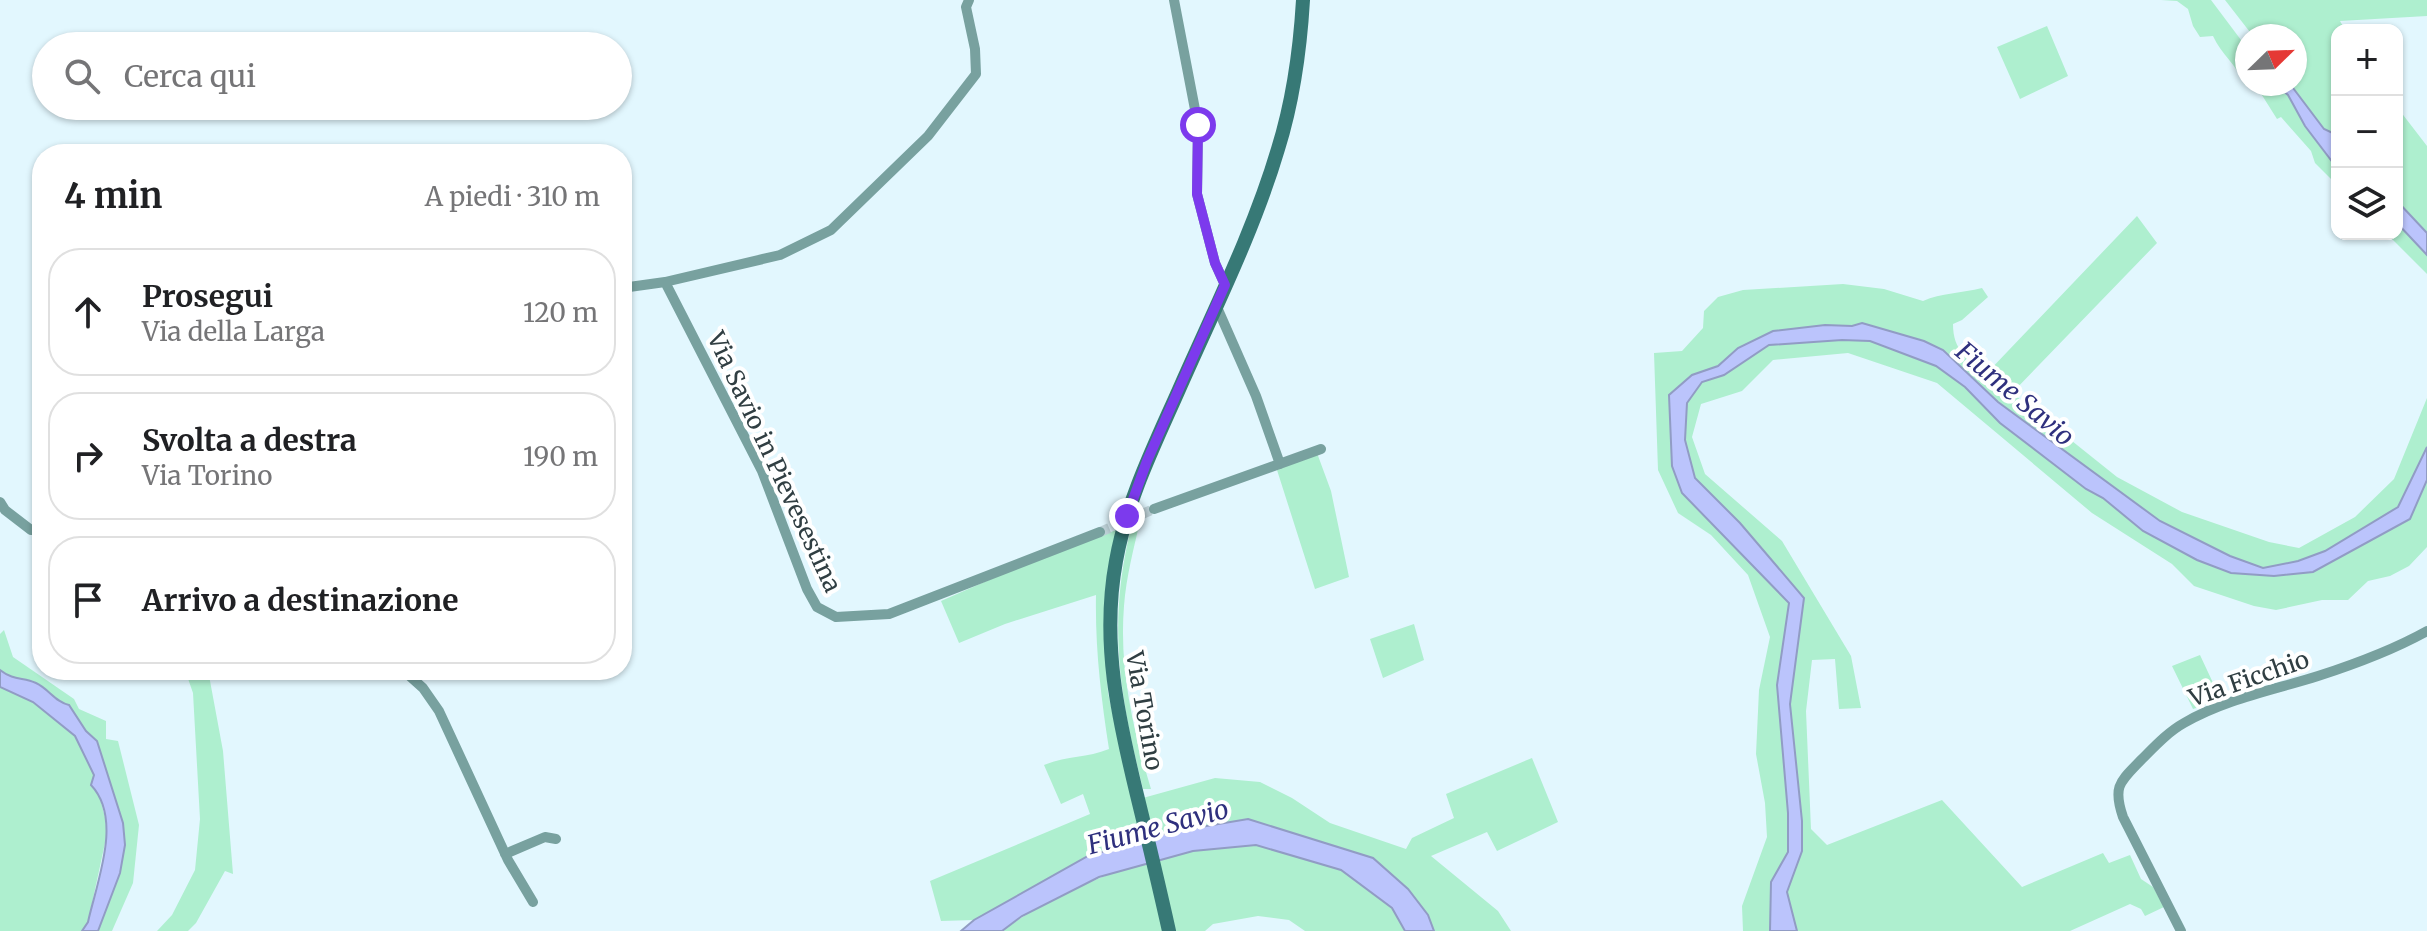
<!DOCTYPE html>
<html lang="it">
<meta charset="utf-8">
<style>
:root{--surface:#fff;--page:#f6f6f6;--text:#202124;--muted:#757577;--line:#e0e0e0}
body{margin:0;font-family:Merriweather,serif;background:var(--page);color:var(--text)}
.controls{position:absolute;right:24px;top:24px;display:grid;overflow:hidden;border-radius:16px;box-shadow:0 2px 6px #0004}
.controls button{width:72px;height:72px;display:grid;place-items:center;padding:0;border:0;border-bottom:2px solid var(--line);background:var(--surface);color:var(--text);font:40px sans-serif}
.compass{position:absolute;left:2235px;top:24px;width:72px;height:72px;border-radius:50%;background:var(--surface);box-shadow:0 2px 6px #0004;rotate:67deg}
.stop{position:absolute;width:24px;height:24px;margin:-18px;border:6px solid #7c3aed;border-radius:50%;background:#fff}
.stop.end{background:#7c3aed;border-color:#fff;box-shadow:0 2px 8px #0008}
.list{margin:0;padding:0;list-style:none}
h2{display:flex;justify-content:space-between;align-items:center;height:104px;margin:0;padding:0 32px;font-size:34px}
h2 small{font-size:26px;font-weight:400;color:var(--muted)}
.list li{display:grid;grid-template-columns:52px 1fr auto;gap:24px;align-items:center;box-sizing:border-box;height:128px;margin:0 16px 16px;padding:0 16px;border:2px solid var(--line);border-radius:32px}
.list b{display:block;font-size:30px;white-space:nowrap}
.list p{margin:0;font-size:26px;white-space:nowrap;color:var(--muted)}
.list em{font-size:26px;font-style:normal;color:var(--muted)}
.icon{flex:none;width:44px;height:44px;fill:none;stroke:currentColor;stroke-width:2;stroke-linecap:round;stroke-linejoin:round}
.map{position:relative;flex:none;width:2427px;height:931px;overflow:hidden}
.search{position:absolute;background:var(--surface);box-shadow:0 2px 6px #0004;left:32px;top:32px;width:600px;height:88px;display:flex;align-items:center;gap:20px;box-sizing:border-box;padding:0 28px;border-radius:44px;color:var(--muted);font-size:30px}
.panel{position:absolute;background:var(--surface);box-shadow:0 2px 6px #0004;left:32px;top:144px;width:600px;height:536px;border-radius:32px}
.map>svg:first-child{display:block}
.green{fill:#aeefcf}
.water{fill:#bbc4fc;stroke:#919cc4;stroke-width:2}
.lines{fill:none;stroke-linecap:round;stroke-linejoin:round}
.street-tunnel{stroke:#bed2d8;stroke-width:10;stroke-dasharray:10 5;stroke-linecap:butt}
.street{stroke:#78a19f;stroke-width:10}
.secondary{stroke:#377976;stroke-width:14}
.route{stroke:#7c3aed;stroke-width:10}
.labels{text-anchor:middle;stroke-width:8;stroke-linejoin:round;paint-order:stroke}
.street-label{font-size:24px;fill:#303e42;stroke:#fff}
.water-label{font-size:26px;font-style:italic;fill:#2f307e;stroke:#fff}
</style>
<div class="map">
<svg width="2427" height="931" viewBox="0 0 2427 931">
<rect width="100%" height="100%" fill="#e2f7fe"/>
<path class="green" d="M2161,0H2211L2247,48V84H2275L2288,95L2305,126L2337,168V185L2315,163L2311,151L2281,117L2277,119L2260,92L2245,85C2237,65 2221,54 2213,36L2200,37L2193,26L2188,9L2177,1Z
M2225,0H2427V16L2340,21L2345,30H2337V135L2324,129L2290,84H2295V36H2253Z
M2047,26L2068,76L2020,99L1997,47Z
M2397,107L2427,146V233L2397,201Z
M2137,216L2157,243L2012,393L2117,477L2182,512L2269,542L2299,548L2355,517L2394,479L2427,398V447L2398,507L2325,551L2298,561L2263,568L2230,556L2160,521L1998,402L1943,351L1924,341L1862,323L1852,326L1825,325L1774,331L1738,348L1718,366L1692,375L1669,396L1682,493L1789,603L1777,685L1788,813V852L1771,882L1770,931H1743L1742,906L1767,837L1765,803L1756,754L1759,690L1770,637L1748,575L1711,535L1678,513L1658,470L1654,353L1682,351L1703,328L1704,311L1718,297L1743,290L1843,284L1884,289L1923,301C1941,293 1962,293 1982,288L1988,297L1962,320L1953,324C1953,351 1967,358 1987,373Z
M2397,223L2427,255V274L2387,234H2397Z
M1842,340L1870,341L1936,366L1965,387L2000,423L2086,489L2103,498L2143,531L2164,541L2274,576L2348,551L2410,519L2427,480V547L2409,566L2390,576L2368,581L2348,600H2322L2276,610L2254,606L2194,586L2172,564L2092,513L1937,383L1848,353L1773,360L1742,391L1701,404L1692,437L1705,474L1782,541L1851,656L1861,708L1839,709L1835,659L1812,660L1806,711L1811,829L1827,845L1942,800L2022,887L2103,853L2109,863L2130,855L2141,879L2153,887L2164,907L2145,916L2141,909L2130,904L2070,931H1797L1787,891L1802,851V820L1790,704L1804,598L1740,523L1695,478L1685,440L1687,403L1702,382L1724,375L1769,345Z
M1317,453L1331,491L1349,577L1315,589L1277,470Z
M1140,521C1134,548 1126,577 1124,606C1119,669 1133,729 1151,789H1143C1119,693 1107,622 1132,524Z
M1119,529L1104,638L1108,693L1132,801L1215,778L1260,782L1292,798L1330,823L1406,849L1412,838L1454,818L1446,794L1532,758L1558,822L1497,851L1487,832L1431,856L1498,911L1511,931H1434L1428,915L1408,889L1373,858L1248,819L1088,856L974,920L941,921L930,881L1090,814L1083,794L1061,804L1044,765C1065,756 1087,758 1109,749C1101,697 1095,648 1096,595L1005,624L959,643L941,601L1030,562Z
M1414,624L1424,660L1383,678L1370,639Z
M4,630L13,657L74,699L79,709L106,721V739L118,741L139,825L133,883L112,931H98L120,873L125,844L123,822L97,741L86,731L69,705C55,702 49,689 36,683C23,677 14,681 0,670V634Z
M2200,655L2221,700L2193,709L2172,666Z
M185,670H208L223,751L233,874L225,871L196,923L188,931H157L172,915L195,870L200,819L193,693Z
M0,687L33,702L75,736L94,775L108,829L88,922L82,931H0Z
M1256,845L1341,870L1392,908L1405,931H1305L1289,920L1258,916L1213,924L1205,931H1002C1055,892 1130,862 1194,851C1214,848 1235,847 1256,845Z"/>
<path class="water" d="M2275,84H2290L2324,129L2337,135V168L2305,126L2288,95Z
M2397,201L2427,233V255L2397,223Z
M1862,323L1924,341L1943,350L1998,402L2160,521L2230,556L2263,568L2298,561L2325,551L2398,507L2427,447V480L2410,519L2313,572L2274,576L2231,573L2197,560L2143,531L2103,498L2086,489L2000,423L1965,387L1936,366L1870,341L1842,340L1769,345L1724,375L1702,382L1687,403L1685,440L1695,478L1740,523L1804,598L1790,704L1802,821V851L1787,892L1797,931H1770L1771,882L1788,852V813L1777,685L1789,603L1682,493L1672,466L1669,395L1692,375L1718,366L1738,348L1773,331L1825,325L1852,326Z
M0,670C14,681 23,677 36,683C49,689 55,702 69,705L86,731L97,741L123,823L125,845L120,873L98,931H82L88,922C97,881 123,819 91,785L94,775L75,736L33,702L0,687Z
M1248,819L1373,858L1408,889L1428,915L1434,931H1405L1392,908L1341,870L1256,845L1193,851L1099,877L1022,916L1002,931H961L974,920L1088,856L1171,832Z"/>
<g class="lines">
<path class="street-tunnel" d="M1100,532L1154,509"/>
<path class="street" d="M1174,0L1198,125L1197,194L1215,263L1225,285
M665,282L762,471L807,589L817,607L836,617L889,614L1100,532
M622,288L665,282L780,255L831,230L928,136L976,74L975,49L966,7L969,0
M1216,305L1256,396L1280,464
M0,502L5,510L31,530L42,527
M1154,509L1321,449
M403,670L423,688L439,711L508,860L533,902
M505,854L545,837L556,839
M2181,931L2123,817C2112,785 2121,781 2142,759C2155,746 2168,732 2184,723C2225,699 2274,690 2318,676C2355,664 2393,650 2427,631"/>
<path class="secondary" d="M1169,931C1159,886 1148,840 1137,795C1118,717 1101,642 1116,561C1127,499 1156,442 1181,385C1215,308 1254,230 1278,149C1293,101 1300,51 1303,0"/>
</g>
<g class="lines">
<path class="route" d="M1127,516L1147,461L1225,285L1215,263L1197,194L1198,125"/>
</g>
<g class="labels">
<g class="street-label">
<text transform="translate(774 462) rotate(65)" y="8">Via Savio in Pievesestina</text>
<text transform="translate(2249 679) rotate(-19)" y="8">Via Ficchio</text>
<text transform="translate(1144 711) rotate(80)" y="8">Via Torino</text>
</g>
<g class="water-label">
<text transform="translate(2015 394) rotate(40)" y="9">Fiume Savio</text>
<text transform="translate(1158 827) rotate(-15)" y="9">Fiume Savio</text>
</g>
</g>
</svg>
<div class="controls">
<button>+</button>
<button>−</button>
<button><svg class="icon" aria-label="layers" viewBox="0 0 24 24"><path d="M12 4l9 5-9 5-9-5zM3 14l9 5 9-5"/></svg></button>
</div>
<svg class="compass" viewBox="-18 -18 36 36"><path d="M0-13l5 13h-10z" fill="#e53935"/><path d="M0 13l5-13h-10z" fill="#757577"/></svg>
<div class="stop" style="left:1198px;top:125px"></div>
<div class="stop end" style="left:1127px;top:516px"></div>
<div class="search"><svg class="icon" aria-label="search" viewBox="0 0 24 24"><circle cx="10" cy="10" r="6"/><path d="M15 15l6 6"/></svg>Cerca qui</div>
<section class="panel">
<h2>4 min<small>A piedi · 310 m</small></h2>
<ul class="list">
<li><svg class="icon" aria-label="ahead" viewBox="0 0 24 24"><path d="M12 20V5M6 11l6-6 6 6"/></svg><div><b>Prosegui</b><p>Via della Larga</p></div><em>120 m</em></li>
<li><svg class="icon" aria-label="right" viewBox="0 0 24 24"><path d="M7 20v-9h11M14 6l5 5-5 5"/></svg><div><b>Svolta a destra</b><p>Via Torino</p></div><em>190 m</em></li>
<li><svg class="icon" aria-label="arrive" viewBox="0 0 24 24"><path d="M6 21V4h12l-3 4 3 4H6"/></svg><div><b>Arrivo a destinazione</b></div></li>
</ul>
</section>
</div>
